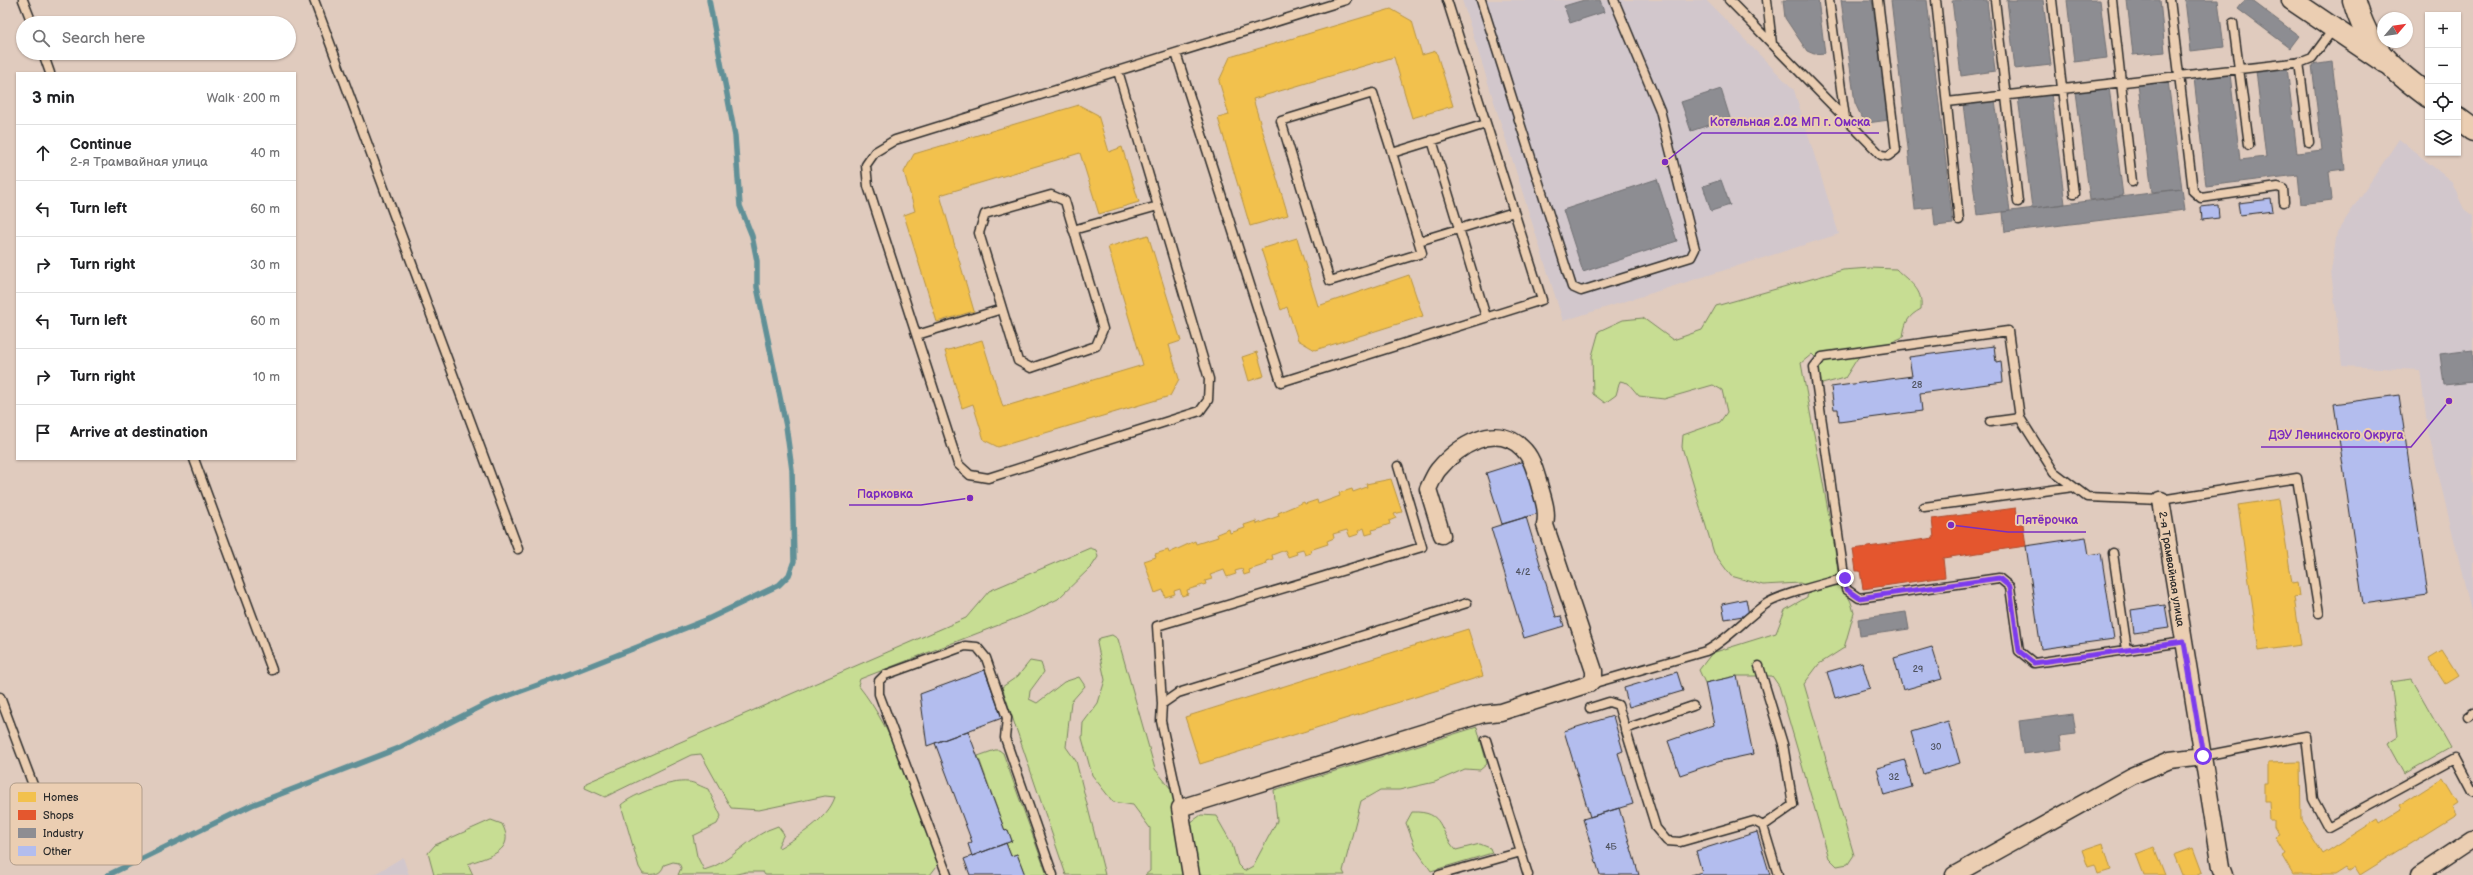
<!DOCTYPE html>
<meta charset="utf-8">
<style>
:root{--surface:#fff;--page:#f2f2f2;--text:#202124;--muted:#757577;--line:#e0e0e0}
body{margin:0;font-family:"Balsamiq Sans",sans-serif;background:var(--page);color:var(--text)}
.controls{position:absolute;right:12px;top:12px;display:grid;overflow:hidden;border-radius:0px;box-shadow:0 1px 3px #0004}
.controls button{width:36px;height:36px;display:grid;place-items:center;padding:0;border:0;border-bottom:1px solid var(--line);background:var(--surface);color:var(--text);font:20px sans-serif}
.compass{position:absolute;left:2377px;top:12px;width:36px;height:36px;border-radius:50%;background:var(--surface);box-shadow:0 1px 3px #0004;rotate:61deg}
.stop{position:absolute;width:12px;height:12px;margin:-9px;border:3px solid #7c3aed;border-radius:50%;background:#fff}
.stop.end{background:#7c3aed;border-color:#fff;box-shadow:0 1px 4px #0008}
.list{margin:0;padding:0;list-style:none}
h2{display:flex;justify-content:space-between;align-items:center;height:52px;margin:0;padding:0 16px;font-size:17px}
h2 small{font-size:13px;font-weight:400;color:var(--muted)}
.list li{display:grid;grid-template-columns:26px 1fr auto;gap:12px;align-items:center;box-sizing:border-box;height:56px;padding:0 16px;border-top:1px solid var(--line)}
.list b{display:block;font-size:15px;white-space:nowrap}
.list p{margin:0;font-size:13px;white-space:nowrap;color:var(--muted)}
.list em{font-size:13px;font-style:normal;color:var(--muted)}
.icon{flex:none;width:22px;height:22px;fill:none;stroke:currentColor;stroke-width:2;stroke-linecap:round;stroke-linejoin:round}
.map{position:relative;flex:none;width:2473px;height:875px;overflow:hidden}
.search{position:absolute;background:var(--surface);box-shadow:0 1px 3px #0004;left:16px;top:16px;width:280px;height:44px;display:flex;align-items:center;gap:10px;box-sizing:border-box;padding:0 14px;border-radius:22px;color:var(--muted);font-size:15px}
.panel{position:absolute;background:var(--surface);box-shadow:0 1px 3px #0004;left:16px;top:72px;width:280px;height:388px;border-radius:0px}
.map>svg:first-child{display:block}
.built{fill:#d2c7cc}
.green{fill:#c7dd93;stroke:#79845f}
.homes{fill:#f2c14e;stroke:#b69444}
.shops{fill:#e4572e;stroke:#ac4a2d}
.industry{fill:#8d8d92;stroke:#707073}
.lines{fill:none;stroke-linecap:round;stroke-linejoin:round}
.stream{stroke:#609097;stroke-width:5.5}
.building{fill:#b3bdee;stroke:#2b2b2b}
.service-casing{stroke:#2b2b2b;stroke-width:11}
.minor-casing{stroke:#2b2b2b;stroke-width:19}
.tertiary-casing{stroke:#2b2b2b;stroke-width:23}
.secondary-casing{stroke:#2b2b2b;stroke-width:25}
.service{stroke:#ebceb2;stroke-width:8}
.minor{stroke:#ebceb2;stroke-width:16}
.tertiary{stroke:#ebceb2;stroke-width:20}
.secondary{stroke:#ebceb2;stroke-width:22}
.route{stroke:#7c3aed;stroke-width:5}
.labels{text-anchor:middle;stroke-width:4;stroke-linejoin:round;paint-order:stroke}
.number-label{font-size:9px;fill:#4d505c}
.street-label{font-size:11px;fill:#2b2b2b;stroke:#ebceb2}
.key{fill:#ebceb2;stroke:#b19d8a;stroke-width:1}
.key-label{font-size:11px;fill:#2b2b2b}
.leader{fill:none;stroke:#7b2cbf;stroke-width:1.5}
.callout-dot{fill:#7b2cbf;stroke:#ebceb2;stroke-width:1.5}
.callout-label{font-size:12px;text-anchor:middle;font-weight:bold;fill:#7b2cbf;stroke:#ebceb2;stroke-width:4;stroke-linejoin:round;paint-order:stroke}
</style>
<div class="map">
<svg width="2473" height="875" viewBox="0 0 2473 875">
<rect width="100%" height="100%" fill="#e0cbbe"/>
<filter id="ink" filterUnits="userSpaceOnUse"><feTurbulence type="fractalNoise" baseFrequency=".025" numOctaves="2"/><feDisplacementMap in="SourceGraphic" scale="8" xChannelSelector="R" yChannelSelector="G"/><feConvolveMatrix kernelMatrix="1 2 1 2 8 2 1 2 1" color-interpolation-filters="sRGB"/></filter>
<g filter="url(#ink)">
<path class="built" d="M1462,0H1706L1794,90L1839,234L1563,321Z
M2399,139L2451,181L2464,209L2473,216V619L2428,431L2420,370L2342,366L2331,271L2337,232Z
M403,857L409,875H373Z"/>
<path class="green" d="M1870,268L1896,269C1910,283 1923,288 1921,309C1908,316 1905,322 1903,337L1890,343L1871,346L1857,359L1845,378L1822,384L1816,376L1819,361L1812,354L1801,363L1834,543L1839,579L1851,602L1854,613L1844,648L1819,664L1804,684L1854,855L1848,864L1837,866L1829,858L1779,686L1772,676H1737L1705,683L1699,670L1712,653L1776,633L1785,610L1807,597L1811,587L1800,583L1763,585L1731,576L1714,553L1682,447L1683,435L1720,422L1727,412L1722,390L1713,385L1664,399L1639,396L1628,383L1620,381L1616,395L1605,403L1593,394L1592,356L1599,331L1623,320L1643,318L1673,340L1702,330L1716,306L1843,270Z
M1090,548L1096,550L1098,557L1092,566L1058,599L1027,614L860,679L858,685C898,735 916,803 940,862L930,875H765L763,872H746L732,875H678L681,868L679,863L673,862L664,865C661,875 654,875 643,874L639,867L621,805C633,794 671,780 688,782C694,782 702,787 708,789L721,816L717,824L693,836L697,856L704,870C732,863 750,834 778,826L784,834L778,846L779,848C799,836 828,819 835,797L825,796L759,810L731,808L701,754L691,755L605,797L585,788L586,783L966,618L989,591Z
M1112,635L1118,639L1155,769L1175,794L1187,825L1201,815L1216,816L1232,844L1238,865L1244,871L1253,866L1277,821L1274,790L1477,727L1487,764L1480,770L1465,769L1435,782L1399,790H1380L1361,801L1343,871L1345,875H1145L1150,871V828L1133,805L1113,802L1092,775L1082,738L1083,723L1098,703L1105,680L1097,643L1100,638Z
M1030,661L1041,663L1044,672L1030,691L1029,699L1037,703L1064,682L1079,677L1085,686L1071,702L1066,747L1076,761L1105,875H1066L1002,687L1018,676Z
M2411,679L2450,748L2404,774L2387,743L2398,736L2391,682Z
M995,750H999L1003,753L1047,875H1025L1017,854L1011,856L1006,843L1012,841L1008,830L1005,831L978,756Z
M1412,812C1446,811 1437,830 1456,850L1480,844L1490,848L1492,853L1431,871L1416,849L1406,823Z
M491,820L502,824C517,852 488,856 468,864L473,875H434L428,853L435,845Z"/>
<path class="homes" d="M1391,9L1412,21L1422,55L1436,51L1453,106L1412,118L1394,57L1253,99L1288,215L1250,226L1218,118L1229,115L1219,81L1230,57Z
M1079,105L1098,115L1109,152L1122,147L1139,202L1099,214L1080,153L940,195L974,311L937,322L904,215L915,211L904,172L914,154Z
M1148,235L1181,341L1169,345L1179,379L1170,396L998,447L984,440L973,404L962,408L945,351L982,340L1003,407L1143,365L1108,247Z
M1297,238L1318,306L1409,275L1423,316L1315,350L1298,340L1287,307L1281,310L1261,249Z
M1257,352L1264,376L1249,381L1242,357Z
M1391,479L1402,512L1394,514L1396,518L1389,521L1390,524L1372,530L1373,533L1366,535L1364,528L1358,531L1359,534L1350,537L1347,530L1333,534L1334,538L1327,541L1328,544L1310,550L1311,553L1305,555L1303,549L1296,551L1297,554L1288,557L1285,550L1272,555L1273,559L1266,561L1267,564L1249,570L1250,573L1244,575L1242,569L1235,571L1236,574L1227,577L1224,570L1210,575L1212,579L1205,581L1206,584L1187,590L1188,594L1182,596L1180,589L1174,591L1175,594L1165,597L1163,590L1155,593L1144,561L1156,557L1155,554L1168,550L1169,553L1195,541L1196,544L1218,537L1217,534L1229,529L1230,533L1245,528L1244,525L1256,521L1257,524L1279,516L1278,513L1304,502L1305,504L1317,500L1318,504L1340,496L1339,493L1352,489L1353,492L1367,487L1366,484Z
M2279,499L2292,583L2297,582L2299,596L2294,597L2301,645L2259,651L2238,505Z
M1468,629L1483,676L1200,764L1185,717Z
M2442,651L2458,676L2445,684L2429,659Z
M2300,762L2301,819L2323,854L2378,819L2380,823L2401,810L2399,806L2443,778L2458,803L2452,807L2456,815L2360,875L2355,867L2348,872L2345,868L2334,875H2293L2282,856L2285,854L2275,837L2279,835L2274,827V820H2270L2269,801H2264V784H2268V763Z
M2103,843L2111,870L2098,874L2095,865L2088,867L2082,850Z
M2154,847L2165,875H2144L2136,854Z
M2193,848L2202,872L2195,875H2182L2174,855Z"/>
<path class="shops" d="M2016,508L2019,524H2023L2026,546L1943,558L1945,577L1863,589L1860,571H1856L1853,549L1934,538L1932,519Z"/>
<path class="industry" d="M1584,0H1600L1604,12L1570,23L1564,6Z
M1783,0H1818L1825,53L1814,54L1807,51L1785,18Z
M1841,0H1872L1889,120L1867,123L1861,116L1855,103Z
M1891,0H1927L1953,224L1935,226L1933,207L1915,209Z
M1952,0H1987L1995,71L1961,76Z
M2007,0H2043L2051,65L2015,69Z
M2067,0H2100L2107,58L2074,62Z
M2127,0H2160L2165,52L2133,55Z
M2185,0H2218L2224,47L2191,51Z
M2245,0H2251L2299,36L2290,48L2238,9Z
M2332,62L2345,169L2329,171L2332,200L2301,204L2298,175L2206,186L2194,78L2230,74L2240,160L2266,157L2256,71L2287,67L2297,153L2322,150L2312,65Z
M2168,81L2182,189L2152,192L2138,85Z
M2109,87L2123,196L2090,200L2076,92Z
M1721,89L1730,118L1691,131L1681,102Z
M2051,93L2065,204L2032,208L2018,97Z
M1995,100L2010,211L1977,215L1963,104Z
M1657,179L1677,241L1583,272L1563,210Z
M1721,180L1730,205L1711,211L1703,186Z
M2182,189L2185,210L2005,232L2003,212Z
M2473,350V382L2444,385L2440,354Z
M1906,612L1909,629L1860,636L1858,619Z
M2073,714L2076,734L2060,736L2062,749L2023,754L2019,721Z"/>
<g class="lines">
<path class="stream" d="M108,875L252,805L399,748L488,703L579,670L706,620L779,585L789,575L794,561L792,470L786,426L757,287V261L752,236L740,206L735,136L709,0"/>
</g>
<path class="building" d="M2271,199L2273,211L2240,215L2238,203Z
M2218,205L2219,218L2202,220L2201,207Z
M1994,346L1996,362L2001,361L2003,382L1920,393L1922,411L1839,422L1838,409H1834L1831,387L1912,376L1909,357Z
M2399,395L2428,595L2363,604L2334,404Z
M1527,460L1543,512L1502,524L1486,473Z
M1526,517L1556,617L1561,616L1564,626L1524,638L1491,528Z
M2086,537L2089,555L2101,553L2114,639L2041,649L2026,546Z
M1746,599L1749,615L1725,619L1722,604Z
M2165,605L2169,628L2134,633L2131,610Z
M1932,647L1942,679L1903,690L1894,658Z
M1862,662L1870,688L1835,698L1827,672Z
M985,670L1002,718L927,746L920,694Z
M1677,672L1683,691L1629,707L1624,688Z
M1737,676L1753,754L1721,761L1680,775L1668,741L1714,725L1705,683Z
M1613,716L1623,751L1618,753L1633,804L1590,817L1564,731Z
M1948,721L1960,763L1923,774L1911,732Z
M968,731L1005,831L1008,830L1012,841L972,856L968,844L972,842L935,743Z
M1905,760L1912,787L1884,795L1877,768Z
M1619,808L1639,875H1600L1583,819Z
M1757,832L1770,875H1691L1702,872L1696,851Z
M1006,843L1011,856L1017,854L1025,875H970L964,859Z"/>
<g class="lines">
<defs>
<path id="service" d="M23,0L32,23
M314,0L518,549
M1481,0L1572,287L1581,291L1691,257L1695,249L1660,110L1614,0
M1729,0L1881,155L1888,156L1896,150L1878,0
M1767,0L1772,44
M1829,0L1845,118
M1936,0L1959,220
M1995,0L2018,202
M2052,0L2074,194
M2112,0L2132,182
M2170,0L2193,191L2201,198L2278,187L2283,189L2284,202
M2233,23L2249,145
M43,53L50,73
M1176,53L1281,382L1542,300L1447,0
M2299,62L2309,142
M1118,71L1209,379L1208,400L1200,411L988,478L970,475L958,464L868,186L866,165L875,152L895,140L1346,0
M1947,102L2302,62L2312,58L2334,28
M1432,140L1486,317
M1392,153L1422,253L1330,281L1281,121L1373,93L1392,153L1486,124
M1051,195L1065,201L1103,329L1096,346L1031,368L1018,361L979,233L985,214Z
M1073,230L1158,206
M1419,241L1514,212
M917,335L1002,309
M1990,422L2020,418
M194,459L272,670
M1924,507L2073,487
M2113,553L2127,650
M2184,642L2034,663L2019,651L2010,587L1999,578L1859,598L1846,589L1814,367L1822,357L2008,331L2020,418L2054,472L2087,497L2161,500L2297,478L2319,613
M1759,666L1783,744L1793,805L1763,826
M1591,684L1706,651C1728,640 1745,618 1766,604C1781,594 1825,584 1845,578
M0,697L36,793
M1162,704L1157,626L1422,547L1398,466
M1590,708L1609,702L1618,705L1656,828L1667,841L1680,842L1754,821L1763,826L1778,875
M2468,716L2473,712
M1625,729L1693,706
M1486,740L1528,875
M2203,756L2306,736L2313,799L2328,827L2455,758L2473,792
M1180,808L1161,721L1162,704L1178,693L1467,603
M947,875L879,694V681L885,675L965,646L977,647L986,658L1007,718L1005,738L1053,875
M1439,875L1521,852"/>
<path id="minor" d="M2161,500L2221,867L2224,875
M1191,875L1180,808L1483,714L1501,712L1589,684L1594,679V671L1545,525C1548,510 1543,499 1539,484C1535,471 1532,457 1522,448C1495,421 1457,447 1438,470C1434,475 1431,483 1428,489L1442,535
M1954,875L2132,776L2170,760L2203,756
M2419,875L2473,839"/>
<path id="tertiary" d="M2292,0L2385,63"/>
<path id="secondary" d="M2354,0C2368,50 2389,66 2428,96
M2458,119L2473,130"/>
</defs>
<use href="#service" class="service-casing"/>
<use href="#minor" class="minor-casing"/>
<use href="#tertiary" class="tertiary-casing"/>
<use href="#secondary" class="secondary-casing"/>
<use href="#service" class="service"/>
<use href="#minor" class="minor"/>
<use href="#tertiary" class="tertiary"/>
<use href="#secondary" class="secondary"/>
</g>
</g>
<g class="lines" filter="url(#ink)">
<path class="route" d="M1845,578L1846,589L1859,598L1999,578L2010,587L2019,651L2034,663L2184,642L2203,756"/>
</g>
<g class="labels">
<g class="number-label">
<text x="1917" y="388">28</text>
<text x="1523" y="575">4/2</text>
<text x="1918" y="672">29</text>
<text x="1936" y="750">30</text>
<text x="1894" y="780">32</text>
<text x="1611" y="850">4Б</text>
</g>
<g class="street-label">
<text transform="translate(2172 569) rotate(81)" y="4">2-я Трамвайная улица</text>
</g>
</g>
<rect x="10" y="783" width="132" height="82" rx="6" class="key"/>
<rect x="18" y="792" width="18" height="10" fill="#f2c14e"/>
<rect x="18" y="810" width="18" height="10" fill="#e4572e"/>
<rect x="18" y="828" width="18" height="10" fill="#8d8d92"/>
<rect x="18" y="846" width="18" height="10" fill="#b3bdee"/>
<g class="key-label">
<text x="43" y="801">Homes</text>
<text x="43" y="819">Shops</text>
<text x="43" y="837">Industry</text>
<text x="43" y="855">Other</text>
</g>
<path class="leader" d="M1665 162L1702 133H1879M2449 401L2411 447H2261M970 498L921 505H849M1951 525L2008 532H2086"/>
<g class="callout-dot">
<circle cx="1665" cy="162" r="4"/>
<circle cx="2449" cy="401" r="4"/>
<circle cx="970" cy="498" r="4"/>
<circle cx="1951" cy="525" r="4"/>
</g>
<g class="callout-label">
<text x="1790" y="126">Котельная 2.02 МП г. Омска</text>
<text x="2336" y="439">ДЭУ Ленинского Округа</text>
<text x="885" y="498">Парковка</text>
<text x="2047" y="524">Пятёрочка</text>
</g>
</svg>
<div class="controls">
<button>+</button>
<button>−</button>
<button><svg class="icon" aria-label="locate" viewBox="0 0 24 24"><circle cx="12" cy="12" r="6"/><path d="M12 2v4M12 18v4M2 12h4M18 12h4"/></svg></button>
<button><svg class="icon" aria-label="layers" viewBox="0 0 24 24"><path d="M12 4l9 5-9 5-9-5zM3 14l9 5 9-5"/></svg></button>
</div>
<svg class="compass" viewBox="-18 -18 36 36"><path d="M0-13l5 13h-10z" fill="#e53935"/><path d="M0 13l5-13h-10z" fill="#757577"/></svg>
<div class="stop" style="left:2203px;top:756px"></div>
<div class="stop end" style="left:1845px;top:578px"></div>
<div class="search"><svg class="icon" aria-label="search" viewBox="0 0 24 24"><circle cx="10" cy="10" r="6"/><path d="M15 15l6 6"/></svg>Search here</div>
<section class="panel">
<h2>3 min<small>Walk · 200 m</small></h2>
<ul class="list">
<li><svg class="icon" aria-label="ahead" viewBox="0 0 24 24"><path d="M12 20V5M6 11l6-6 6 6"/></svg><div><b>Continue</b><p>2-я Трамвайная улица</p></div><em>40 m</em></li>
<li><svg class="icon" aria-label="left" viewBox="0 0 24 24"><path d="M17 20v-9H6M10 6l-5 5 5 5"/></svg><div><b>Turn left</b></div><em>60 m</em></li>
<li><svg class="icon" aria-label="right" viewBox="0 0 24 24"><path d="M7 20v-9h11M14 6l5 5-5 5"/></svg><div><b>Turn right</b></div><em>30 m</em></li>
<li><svg class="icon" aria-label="left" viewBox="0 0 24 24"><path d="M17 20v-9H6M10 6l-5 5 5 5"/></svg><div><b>Turn left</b></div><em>60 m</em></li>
<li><svg class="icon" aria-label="right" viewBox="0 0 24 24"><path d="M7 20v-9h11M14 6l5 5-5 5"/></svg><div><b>Turn right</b></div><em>10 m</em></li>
<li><svg class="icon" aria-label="arrive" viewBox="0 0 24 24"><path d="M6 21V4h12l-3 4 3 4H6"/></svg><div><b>Arrive at destination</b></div></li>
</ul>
</section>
</div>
